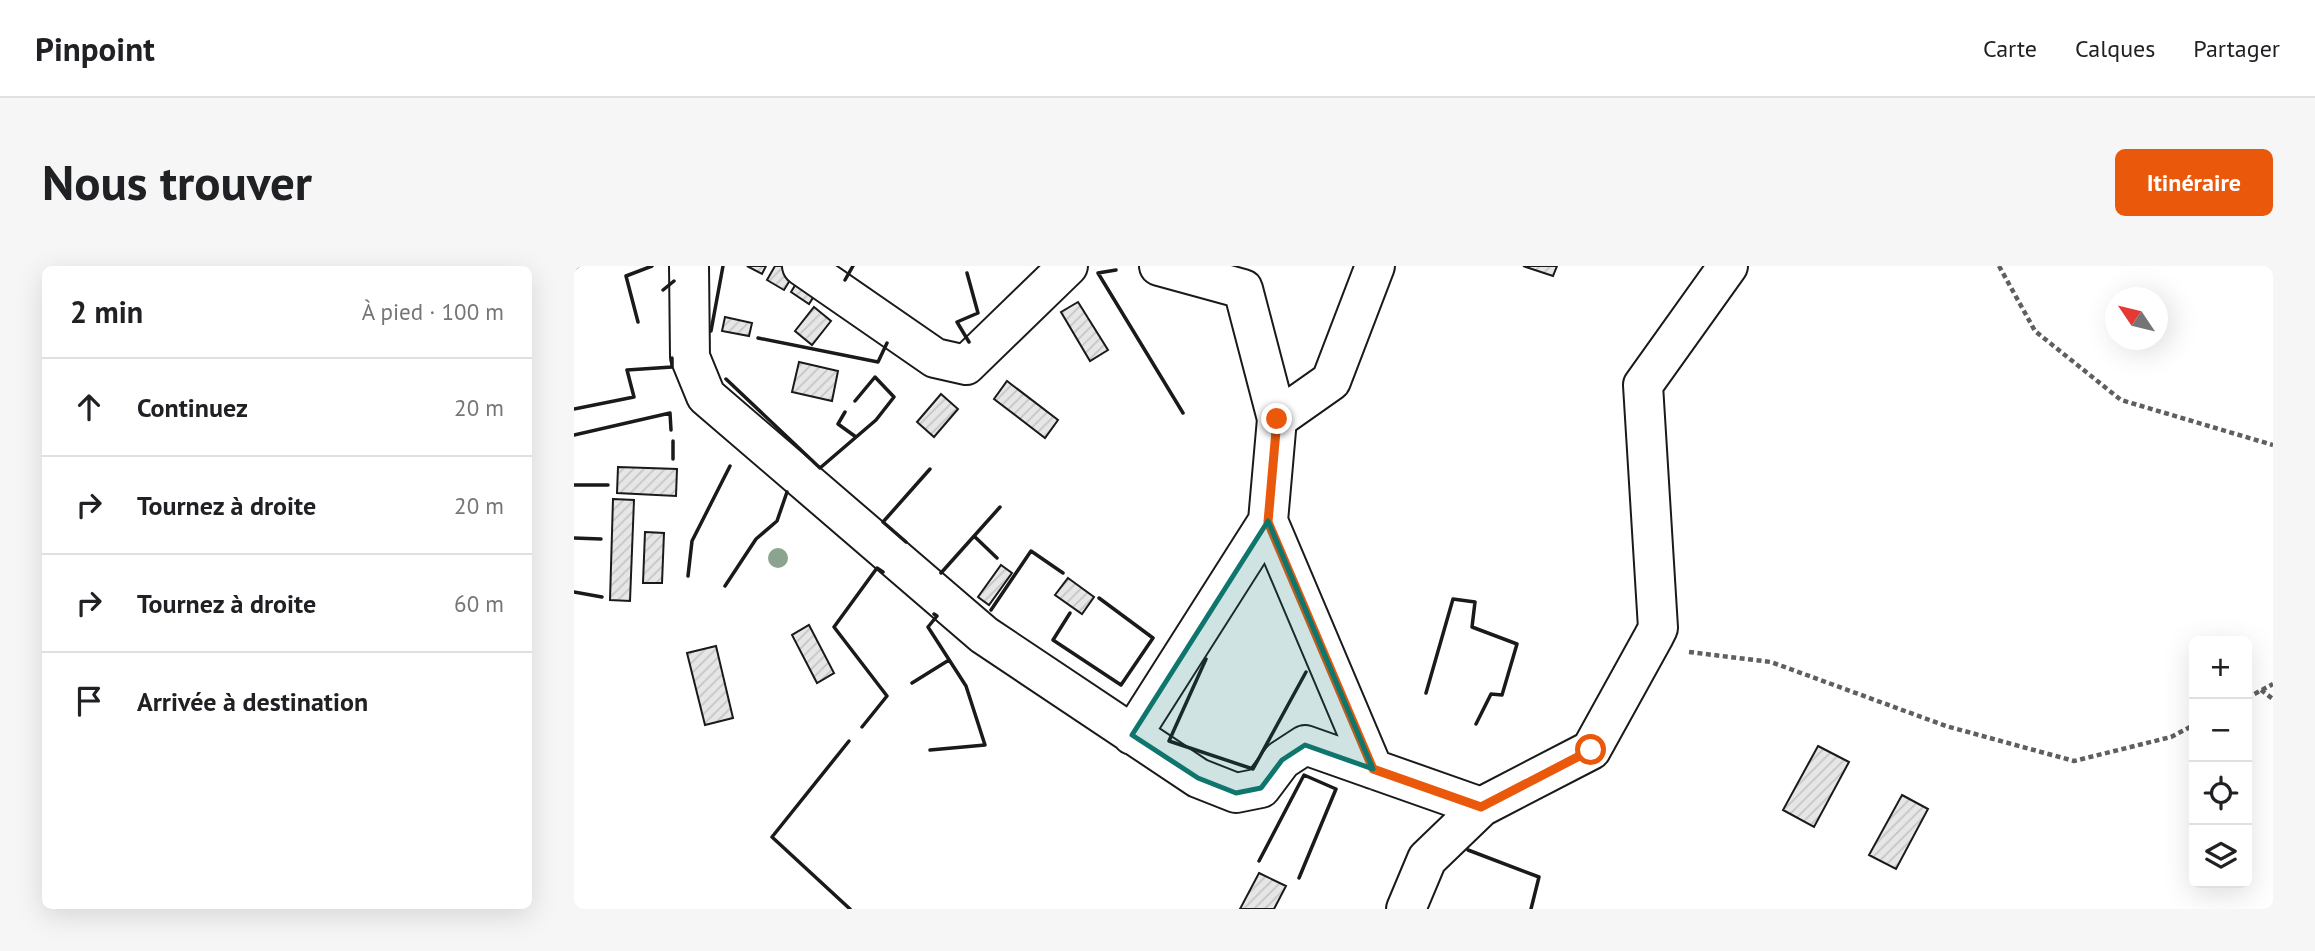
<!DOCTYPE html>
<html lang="fr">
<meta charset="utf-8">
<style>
:root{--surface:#fff;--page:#f6f6f6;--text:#202124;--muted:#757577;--line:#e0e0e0;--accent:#ea580c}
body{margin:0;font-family:"PT Sans",sans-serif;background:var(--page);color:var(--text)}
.controls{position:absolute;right:21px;bottom:21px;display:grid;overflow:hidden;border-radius:10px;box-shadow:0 7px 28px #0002}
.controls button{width:63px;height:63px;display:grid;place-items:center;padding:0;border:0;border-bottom:2px solid var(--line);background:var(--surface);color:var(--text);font:35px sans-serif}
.compass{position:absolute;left:1531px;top:21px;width:63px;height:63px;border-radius:50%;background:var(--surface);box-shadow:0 7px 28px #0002;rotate:305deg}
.stop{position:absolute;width:21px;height:21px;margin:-16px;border:5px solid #ea580c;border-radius:50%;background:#fff}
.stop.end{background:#ea580c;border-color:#fff;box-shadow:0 2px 7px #0008}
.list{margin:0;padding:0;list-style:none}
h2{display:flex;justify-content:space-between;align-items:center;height:91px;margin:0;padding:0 28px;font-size:30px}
h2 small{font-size:23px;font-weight:400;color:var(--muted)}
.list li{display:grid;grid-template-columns:46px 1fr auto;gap:21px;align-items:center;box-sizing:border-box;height:98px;padding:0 28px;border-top:2px solid var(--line)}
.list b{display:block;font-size:26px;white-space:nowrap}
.list em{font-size:23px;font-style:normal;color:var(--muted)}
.icon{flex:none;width:38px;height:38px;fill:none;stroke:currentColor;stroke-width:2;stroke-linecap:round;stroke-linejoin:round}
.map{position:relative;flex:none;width:1699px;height:643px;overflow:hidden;border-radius:10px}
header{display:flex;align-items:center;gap:42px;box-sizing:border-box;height:98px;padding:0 35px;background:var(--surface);border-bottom:2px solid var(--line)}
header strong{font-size:33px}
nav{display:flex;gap:38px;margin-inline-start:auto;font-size:24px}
.intro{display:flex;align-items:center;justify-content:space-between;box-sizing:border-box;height:168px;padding:0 42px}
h1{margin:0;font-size:49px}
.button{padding:18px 32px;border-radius:10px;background:var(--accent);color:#fff;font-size:24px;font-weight:700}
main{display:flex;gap:42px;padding:0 42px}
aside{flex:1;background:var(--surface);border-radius:10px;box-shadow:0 7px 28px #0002}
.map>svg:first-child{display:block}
.building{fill:url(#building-hatch);stroke:#1a1a1a;stroke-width:2}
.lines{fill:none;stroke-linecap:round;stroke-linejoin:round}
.minor-casing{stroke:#1a1a1a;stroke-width:42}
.path{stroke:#5f5f5f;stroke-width:4.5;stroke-dasharray:5 3.5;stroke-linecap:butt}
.minor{stroke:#fff;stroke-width:38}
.wall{stroke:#1a1a1a;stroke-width:3.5}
.tree{fill:#8aa48f}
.route{stroke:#ea580c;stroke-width:9}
.marked{fill:#0f766e;fill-opacity:0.2;stroke:#0f766e;stroke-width:5;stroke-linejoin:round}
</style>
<header>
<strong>Pinpoint</strong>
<nav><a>Carte</a><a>Calques</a><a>Partager</a></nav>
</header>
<div class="intro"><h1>Nous trouver</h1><a class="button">Itinéraire</a></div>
<main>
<aside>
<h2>2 min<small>À pied · 100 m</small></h2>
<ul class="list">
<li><svg class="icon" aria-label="ahead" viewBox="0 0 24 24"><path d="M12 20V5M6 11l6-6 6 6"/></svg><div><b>Continuez</b></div><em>20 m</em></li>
<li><svg class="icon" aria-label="right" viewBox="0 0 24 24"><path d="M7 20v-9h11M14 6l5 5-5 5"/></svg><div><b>Tournez à droite</b></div><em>20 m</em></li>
<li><svg class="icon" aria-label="right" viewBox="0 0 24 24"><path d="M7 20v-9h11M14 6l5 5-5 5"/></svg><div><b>Tournez à droite</b></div><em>60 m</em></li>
<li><svg class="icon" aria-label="arrive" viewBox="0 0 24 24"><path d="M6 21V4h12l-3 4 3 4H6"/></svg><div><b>Arrivée à destination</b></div></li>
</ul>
</aside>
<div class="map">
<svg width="1699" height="643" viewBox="0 0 1699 643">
<defs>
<pattern id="building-hatch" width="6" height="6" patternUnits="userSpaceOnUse" patternTransform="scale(1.75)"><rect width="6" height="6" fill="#e6e6e6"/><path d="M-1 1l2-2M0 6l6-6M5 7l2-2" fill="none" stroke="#c5c5c5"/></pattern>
</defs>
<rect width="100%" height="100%" fill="#fff"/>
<path class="building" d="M173,0H192L188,8Z
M201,0H211L221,6L210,24L193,14Z
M949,0H983L979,10Z
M226,11L245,22L235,38L217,26Z
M504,36L534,84L516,95L487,46Z
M240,41L257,55L238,79L221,65Z
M151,51L178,57L175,70L148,65Z
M225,96L264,105L258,135L218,126Z
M433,115L484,154L471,172L420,133Z
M367,128L384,143L360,171L343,156Z
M44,201L103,203L102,230L43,227Z
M39,233L60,234L56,335L36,334Z
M71,266L90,267L88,317H69Z
M427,299L438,307L415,339L404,331Z
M494,312L520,331L508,348L481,329Z
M235,359L260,407L243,417L218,369Z
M142,380L159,452L131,459L113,387Z
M1244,480L1275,496L1240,561L1209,544Z
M1328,529L1354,543L1322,603L1295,589Z
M685,607L712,620L700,643H666Z"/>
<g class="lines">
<defs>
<path id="minor" d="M115,0L116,91L132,130L410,369L624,512L662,527L687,522L708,494L731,479L907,541
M228,0L361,92L392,99L494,0
M703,153L757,115L801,0
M694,255L799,503
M558,469L694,255L703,153L669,23L585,0
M832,643L853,593L907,541L1017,484L1080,370L1084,362L1069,119L1154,0"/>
</defs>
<use href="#minor" class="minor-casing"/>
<path class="path" d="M1425,0L1461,65L1547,134L1699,179
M1115,386L1197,396L1372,460L1500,495L1597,471L1620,459
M1687,424L1699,433
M1673,432L1699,418"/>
<use href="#minor" class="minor"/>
<path class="wall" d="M0,3L4,0
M542,4L524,7L609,147
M393,7L404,47L383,56L395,76
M271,14L279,0
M89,24L100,15
M64,56L52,10L78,0
M137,65L149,0
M184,72L304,96L313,77
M152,113L246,202L302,154L320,131L301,111L281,135
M0,143L60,131L53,104L98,101V92
M271,146L264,158L282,171
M0,169L96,147L97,164
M99,193V175
M0,219H34
M400,270L423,292
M0,272L27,273
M332,276L309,256L356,203
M367,307L426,241
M114,310L118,275L156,200
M151,320L182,273L203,255L213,226
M0,326L28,331
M417,344L457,285L489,307
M496,347L479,374L547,419L579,372L525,332
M632,393L595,475L679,503L732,406
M338,417L375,394
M852,427L879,333L901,336L898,361L943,378L928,429L917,428L902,458
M288,461L313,430L260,361L303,302L309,306
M275,475L198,571L276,643
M356,484L411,479L392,420L354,361L363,350L360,348
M894,584L965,611L957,643
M685,595L730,509L762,523L725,612"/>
</g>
<circle class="tree" cx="204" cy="292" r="10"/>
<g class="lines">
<path class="route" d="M703,153L694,256L799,503L907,541L1017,484"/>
</g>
<path class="marked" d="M694,255L799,503L731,479L708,494L687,522L662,527L624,512L558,469Z"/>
</svg>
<div class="controls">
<button>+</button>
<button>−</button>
<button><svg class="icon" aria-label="locate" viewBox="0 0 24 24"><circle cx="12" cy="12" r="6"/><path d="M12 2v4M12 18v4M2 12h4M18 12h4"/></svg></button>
<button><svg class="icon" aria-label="layers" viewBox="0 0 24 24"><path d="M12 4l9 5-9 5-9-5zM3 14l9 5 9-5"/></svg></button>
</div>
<svg class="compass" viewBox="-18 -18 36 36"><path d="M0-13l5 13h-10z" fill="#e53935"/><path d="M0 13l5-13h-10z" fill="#757577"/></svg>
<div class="stop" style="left:1017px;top:484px"></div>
<div class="stop end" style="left:703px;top:153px"></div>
</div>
</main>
